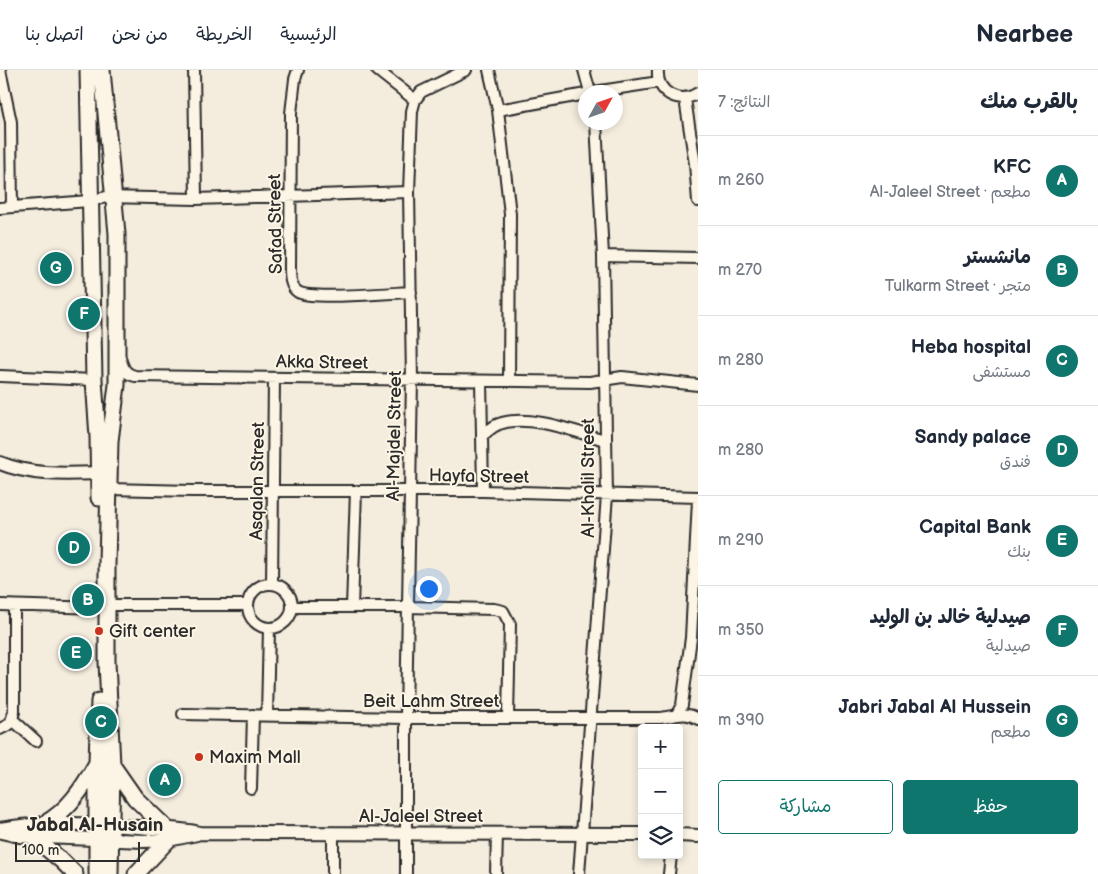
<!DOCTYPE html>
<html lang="ar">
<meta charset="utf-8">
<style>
:root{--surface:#fff;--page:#f2f2f3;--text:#1f2937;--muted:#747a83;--line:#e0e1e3;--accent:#0f766e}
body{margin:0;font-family:"Balsamiq Sans","Playpen Sans Arabic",sans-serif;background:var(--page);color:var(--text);direction:rtl}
.controls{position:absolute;right:15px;bottom:15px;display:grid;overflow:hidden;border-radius:5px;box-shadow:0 2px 8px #0003}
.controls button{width:45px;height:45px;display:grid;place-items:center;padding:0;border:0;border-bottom:1px solid var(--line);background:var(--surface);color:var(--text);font:25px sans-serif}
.compass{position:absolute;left:578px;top:15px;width:45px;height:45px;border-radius:50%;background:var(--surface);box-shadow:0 2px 8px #0003;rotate:50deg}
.scale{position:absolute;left:15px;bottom:12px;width:125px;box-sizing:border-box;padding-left:5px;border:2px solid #2b2b2b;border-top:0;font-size:14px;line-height:18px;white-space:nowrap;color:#2b2b2b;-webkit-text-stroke:4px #fcf5e5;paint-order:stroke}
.you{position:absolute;left:428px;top:518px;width:18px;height:18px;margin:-12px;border:4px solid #fff;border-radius:50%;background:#1a73e8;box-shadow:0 0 0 8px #1a73e833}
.badge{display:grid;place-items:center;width:32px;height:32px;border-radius:50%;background:var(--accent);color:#fff;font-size:16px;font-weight:700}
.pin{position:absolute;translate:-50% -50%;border:2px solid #fff;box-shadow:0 1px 5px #0006}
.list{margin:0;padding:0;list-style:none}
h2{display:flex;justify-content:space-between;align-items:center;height:65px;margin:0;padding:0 20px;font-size:21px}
h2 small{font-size:16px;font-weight:400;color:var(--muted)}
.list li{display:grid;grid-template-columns:32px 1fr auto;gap:15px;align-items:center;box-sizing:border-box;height:90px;padding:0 20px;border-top:1px solid var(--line)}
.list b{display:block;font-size:19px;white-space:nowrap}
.list p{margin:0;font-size:16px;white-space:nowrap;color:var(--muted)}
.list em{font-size:16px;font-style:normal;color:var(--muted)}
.actions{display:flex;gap:10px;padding:15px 20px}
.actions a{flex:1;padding:11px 0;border:1px solid var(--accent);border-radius:5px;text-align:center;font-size:18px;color:var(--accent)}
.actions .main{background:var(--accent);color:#fff}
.icon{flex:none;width:28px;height:28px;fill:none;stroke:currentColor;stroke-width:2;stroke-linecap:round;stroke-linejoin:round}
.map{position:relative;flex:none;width:698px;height:804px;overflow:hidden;direction:ltr}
header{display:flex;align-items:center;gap:30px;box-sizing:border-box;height:70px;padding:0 25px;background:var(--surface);border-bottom:1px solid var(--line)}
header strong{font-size:24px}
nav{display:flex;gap:28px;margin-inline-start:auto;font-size:18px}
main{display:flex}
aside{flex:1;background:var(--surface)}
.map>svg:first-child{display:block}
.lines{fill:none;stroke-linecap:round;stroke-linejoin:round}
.minor-casing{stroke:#2b2b2b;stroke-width:14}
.tertiary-casing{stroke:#2b2b2b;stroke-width:16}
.primary-casing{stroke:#2b2b2b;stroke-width:19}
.minor{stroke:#fcf5e5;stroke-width:10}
.tertiary{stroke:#fcf5e5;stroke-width:12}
.primary{stroke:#fcf5e5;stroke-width:15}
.poi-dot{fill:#c8321e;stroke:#fcf5e5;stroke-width:2}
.labels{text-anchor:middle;stroke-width:4;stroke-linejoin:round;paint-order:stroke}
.street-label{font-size:18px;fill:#2b2b2b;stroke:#fcf5e5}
.poi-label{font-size:18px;fill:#2b2b2b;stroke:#fcf5e5;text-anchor:start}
.neighbourhood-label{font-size:19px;font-weight:bold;fill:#2b2b2b;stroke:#fcf5e5}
</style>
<header>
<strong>Nearbee</strong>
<nav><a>الرئيسية</a><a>الخريطة</a><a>من نحن</a><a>اتصل بنا</a></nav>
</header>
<main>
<aside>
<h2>بالقرب منك<small>النتائج: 7</small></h2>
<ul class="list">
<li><span class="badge">A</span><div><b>KFC</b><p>مطعم · Al-Jaleel Street</p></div><em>260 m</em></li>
<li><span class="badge">B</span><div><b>مانشستر</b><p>متجر · Tulkarm Street</p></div><em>270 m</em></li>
<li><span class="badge">C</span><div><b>Heba hospital</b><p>مستشفى</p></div><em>280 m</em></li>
<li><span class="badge">D</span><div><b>Sandy palace</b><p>فندق</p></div><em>280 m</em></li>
<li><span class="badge">E</span><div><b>Capital Bank</b><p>بنك</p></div><em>290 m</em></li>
<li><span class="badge">F</span><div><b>صيدلية خالد بن الوليد</b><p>صيدلية</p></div><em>350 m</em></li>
<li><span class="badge">G</span><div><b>Jabri Jabal Al Hussein</b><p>مطعم</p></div><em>390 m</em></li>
</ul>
<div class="actions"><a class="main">حفظ</a><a>مشاركة</a></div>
</aside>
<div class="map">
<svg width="698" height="804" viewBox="0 0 698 804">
<rect width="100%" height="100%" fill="#f4edde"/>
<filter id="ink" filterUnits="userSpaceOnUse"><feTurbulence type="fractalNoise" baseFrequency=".02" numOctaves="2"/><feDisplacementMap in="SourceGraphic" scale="10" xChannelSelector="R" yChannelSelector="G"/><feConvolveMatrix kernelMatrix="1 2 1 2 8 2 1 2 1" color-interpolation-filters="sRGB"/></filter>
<g filter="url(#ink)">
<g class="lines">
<defs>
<path id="minor" d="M0,0L11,52L12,137
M194,0L196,129
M298,0L295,9L291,43L290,197C290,206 290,217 298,222C311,230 391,223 411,222
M377,0L415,30
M489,0L498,40L510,144L509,311
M584,0L590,22
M658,0C656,23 679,35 698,23
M594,22L659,12
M685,29L695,94L698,131
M498,40L586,24
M0,138L89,131L106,127L196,129L409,122
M603,186L698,188
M120,288C123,298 125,304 135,306L590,312L622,307L698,315
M0,306L94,310
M481,311L483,421
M483,365C488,361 493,356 499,354C528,343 576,362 605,370
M109,419L192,421H483L698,427
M272,514L274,308
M248 536a22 22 0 1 1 44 0a22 22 0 1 1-44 0Z
M0,535L100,538
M107,535H247
M292,537H407L494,539L503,541L510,554L508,647
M352,537L356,421
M183,644L406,648H660C673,647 685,640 698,649
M677,644L682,635L691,568L698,430
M267,645L269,559
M13,650L36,671
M0,659L10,654L14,642V536
M251,718L253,645
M333,763V804
M406,804V648L412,309L409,122L412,41L415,30L421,22L466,0
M496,804L497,764
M579,804L607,425L603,186L596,52
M669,804L671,785"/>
<path id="tertiary" d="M0,393C32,406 65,404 99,403
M0,759C46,751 92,754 138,757C159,759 179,758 200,763L642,764
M1,762L19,766L144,771L168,770L197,764
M679,765L698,766"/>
<path id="primary" d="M88,0L94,310L98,367L99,428
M102,0L117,164V315L110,371L107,494V592L112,695L110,804
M112,695L135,728L166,758
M44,754C68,741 83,718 97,693
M32,766L62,791L75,804
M97,804V692L99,631
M136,804L168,770"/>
</defs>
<use href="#minor" class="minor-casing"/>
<use href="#tertiary" class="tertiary-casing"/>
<use href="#primary" class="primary-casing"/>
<use href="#minor" class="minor"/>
<use href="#tertiary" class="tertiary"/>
<use href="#primary" class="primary"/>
</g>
</g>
<g class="poi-dot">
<circle cx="99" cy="561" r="5"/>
<circle cx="199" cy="687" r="5"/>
</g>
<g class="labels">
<g class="street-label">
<text transform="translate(275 154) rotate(-91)" y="6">Safad Street</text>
<text transform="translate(322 292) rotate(1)" y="6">Akka Street</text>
<text transform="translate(394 366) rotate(-89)" y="6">Al-Majdel Street</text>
<text transform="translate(479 406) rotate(1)" y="6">Hayfa Street</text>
<text transform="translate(588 408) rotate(-90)" y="6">Al-Khalil Street</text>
<text transform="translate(257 411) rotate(-89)" y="6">Asqalan Street</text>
<text x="431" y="637">Beit Lahm Street</text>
<text x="421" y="752">Al-Jaleel Street</text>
</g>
<g class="poi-label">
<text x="109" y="567">Gift center</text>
<text x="209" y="693">Maxim Mall</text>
</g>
<g class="neighbourhood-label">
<text x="95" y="761">Jabal Al-Husain</text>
</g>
</g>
</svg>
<div class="controls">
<button>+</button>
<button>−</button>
<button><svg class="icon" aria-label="layers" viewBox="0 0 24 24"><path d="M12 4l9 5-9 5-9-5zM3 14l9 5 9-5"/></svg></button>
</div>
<svg class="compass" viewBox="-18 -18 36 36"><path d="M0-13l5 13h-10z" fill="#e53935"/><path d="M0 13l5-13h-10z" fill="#747a83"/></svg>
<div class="scale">100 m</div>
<div class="you"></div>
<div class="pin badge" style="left:165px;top:710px">A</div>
<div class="pin badge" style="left:88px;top:530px">B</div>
<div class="pin badge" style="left:101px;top:652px">C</div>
<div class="pin badge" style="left:74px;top:478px">D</div>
<div class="pin badge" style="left:76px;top:583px">E</div>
<div class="pin badge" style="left:84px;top:244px">F</div>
<div class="pin badge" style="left:56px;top:198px">G</div>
</div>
</main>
